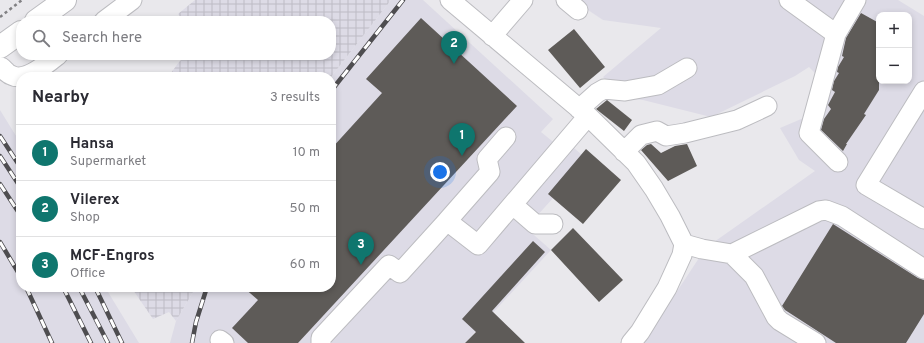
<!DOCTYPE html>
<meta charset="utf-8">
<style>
:root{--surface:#fff;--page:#f2f2f3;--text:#2b2b33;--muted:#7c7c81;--line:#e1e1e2;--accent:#0f766e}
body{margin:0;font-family:Overpass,sans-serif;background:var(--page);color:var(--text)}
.controls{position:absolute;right:12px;top:12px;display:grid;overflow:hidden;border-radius:8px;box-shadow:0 2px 6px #0003}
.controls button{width:36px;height:36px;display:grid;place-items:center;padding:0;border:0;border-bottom:1px solid var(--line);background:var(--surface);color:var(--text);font:20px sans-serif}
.you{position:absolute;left:440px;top:172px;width:14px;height:14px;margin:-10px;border:3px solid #fff;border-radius:50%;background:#1a73e8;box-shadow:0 0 0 6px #1a73e833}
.badge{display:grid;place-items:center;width:26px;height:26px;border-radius:50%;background:var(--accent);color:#fff;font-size:13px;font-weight:700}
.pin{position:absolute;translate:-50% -33px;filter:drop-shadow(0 1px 2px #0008)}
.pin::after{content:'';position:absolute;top:21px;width:14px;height:12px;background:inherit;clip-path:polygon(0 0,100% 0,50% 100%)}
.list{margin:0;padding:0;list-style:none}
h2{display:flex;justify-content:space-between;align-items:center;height:52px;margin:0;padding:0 16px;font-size:17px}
h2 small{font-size:13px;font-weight:400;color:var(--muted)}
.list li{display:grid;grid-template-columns:26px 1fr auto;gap:12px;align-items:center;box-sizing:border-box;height:56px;padding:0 16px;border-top:1px solid var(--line)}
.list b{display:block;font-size:15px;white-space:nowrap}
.list p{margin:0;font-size:13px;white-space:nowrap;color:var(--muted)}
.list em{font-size:13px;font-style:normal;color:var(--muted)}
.icon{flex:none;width:22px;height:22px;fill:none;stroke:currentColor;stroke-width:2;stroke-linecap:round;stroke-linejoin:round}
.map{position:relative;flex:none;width:924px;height:343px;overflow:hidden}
.search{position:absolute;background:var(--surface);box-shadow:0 2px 6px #0003;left:16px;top:16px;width:320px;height:44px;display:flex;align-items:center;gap:10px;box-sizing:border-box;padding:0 14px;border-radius:16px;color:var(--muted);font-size:15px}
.panel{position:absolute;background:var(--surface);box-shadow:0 2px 6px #0003;left:16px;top:72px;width:320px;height:220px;border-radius:16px}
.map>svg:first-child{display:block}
.built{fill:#dddbe6;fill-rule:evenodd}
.industrial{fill:url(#industrial-grid)}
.building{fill:#5e5b58}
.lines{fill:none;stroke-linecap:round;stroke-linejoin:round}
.minor-casing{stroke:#bcbcc0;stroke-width:21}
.major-casing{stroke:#bcbcc0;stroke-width:24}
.path{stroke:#818083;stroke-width:2.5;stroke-dasharray:3 3;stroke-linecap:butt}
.minor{stroke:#fff;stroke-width:19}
.major{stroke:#fff;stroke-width:22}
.rail-casing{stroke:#4e4d50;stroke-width:4.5}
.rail{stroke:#fff;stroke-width:3;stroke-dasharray:9;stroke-linecap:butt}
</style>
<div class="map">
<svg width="924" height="343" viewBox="0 0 924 343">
<defs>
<pattern id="industrial-grid" width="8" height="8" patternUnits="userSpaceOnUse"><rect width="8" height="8" fill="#dddbe6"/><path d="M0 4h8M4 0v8" fill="none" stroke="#bdbcc5"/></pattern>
</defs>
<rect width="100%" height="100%" fill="#e9e8ec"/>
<path class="built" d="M391,0H423L553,119L541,132L568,154L574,148L582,155V166L526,228L551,250L465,343H170L176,321L196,287H331V77Z
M573,0H898L924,16V343H643L699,258L714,242L815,171L799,160L780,128L806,117L819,77L809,67L795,76L711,117L643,100L623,98L603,77L661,28L603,20ZM879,15H909V81H879Z
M0,110L21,144V287H105L139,343H0Z"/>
<path class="industrial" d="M195,0H391L331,77H168L179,62L186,55H331V21H184L178,14Z
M131,287H196L176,321L169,312L153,319Z"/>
<path class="building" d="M861,13L879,23V90L864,114L866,115L846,144H847L843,151L821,130L824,119L831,109L828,105L835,92L832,90L834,81L839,73L837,72L838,67L844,57L842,56L846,38Z
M421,18L517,106L298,343H248L232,328L258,300L243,287H331V149L382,93L366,79Z
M574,29L605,67L580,88L548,50Z
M607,100L632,120L624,131L596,109Z
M651,144L661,153L675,146L687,144L697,166L668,181L641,150L647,145Z
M586,149L621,180L583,224L548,194Z
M833,224L918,278L924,280V314L906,343H836L785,310L782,306Z
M573,228L623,280L599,302L551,250Z
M533,241L545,252L492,311L525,343H465L476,332L462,319Z"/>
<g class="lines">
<defs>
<path id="minor" d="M450,0L588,116L636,163L654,189L670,216L684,244L682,255L667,288L640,332L631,343
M566,0L578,10
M789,0L836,34L856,0
M104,21L132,0
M836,34L809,133L838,162
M492,36L523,0
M1,67C4,69 7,74 11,75C25,83 48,63 58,55
M924,91L866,185L924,219
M579,109L597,93L604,89L625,91L658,85L687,68
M624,152L641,135L657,131L666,136L685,133L737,120L767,106
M513,205L535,224H553
M447,221L490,172L487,159L506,137
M684,244L702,249L732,254L754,276L776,317L780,321L816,343
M732,254L819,211L826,210L842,216L924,269
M220,340L224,343
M321,343V338L389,265L400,273L447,221L478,245L588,116"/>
<path id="major" d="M36,21L65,0
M0,47L21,32"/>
</defs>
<use href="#minor" class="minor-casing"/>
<use href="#major" class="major-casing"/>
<path class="path" d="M0,17L22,0"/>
<use href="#minor" class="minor"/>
<use href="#major" class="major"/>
<defs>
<path id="rail" d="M331,91L403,0
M0,136L21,168
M0,156L21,188
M0,184L21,216
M0,242L21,277
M26,287L52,343
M63,287L91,343
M79,287L108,343
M95,287L122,343
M192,343L196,322L207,287"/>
</defs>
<use href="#rail" class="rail-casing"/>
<use href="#rail" class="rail"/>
</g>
</svg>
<div class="controls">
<button>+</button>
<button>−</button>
</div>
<div class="you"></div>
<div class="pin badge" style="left:462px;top:156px">1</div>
<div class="pin badge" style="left:454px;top:64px">2</div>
<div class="pin badge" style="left:361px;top:265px">3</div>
<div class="search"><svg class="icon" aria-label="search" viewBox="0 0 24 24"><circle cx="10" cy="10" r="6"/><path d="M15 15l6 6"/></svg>Search here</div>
<section class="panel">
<h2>Nearby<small>3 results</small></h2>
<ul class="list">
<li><span class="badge">1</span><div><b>Hansa</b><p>Supermarket</p></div><em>10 m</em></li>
<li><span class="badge">2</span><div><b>Vilerex</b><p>Shop</p></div><em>50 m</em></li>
<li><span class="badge">3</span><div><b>MCF-Engros</b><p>Office</p></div><em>60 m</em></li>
</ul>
</section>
</div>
